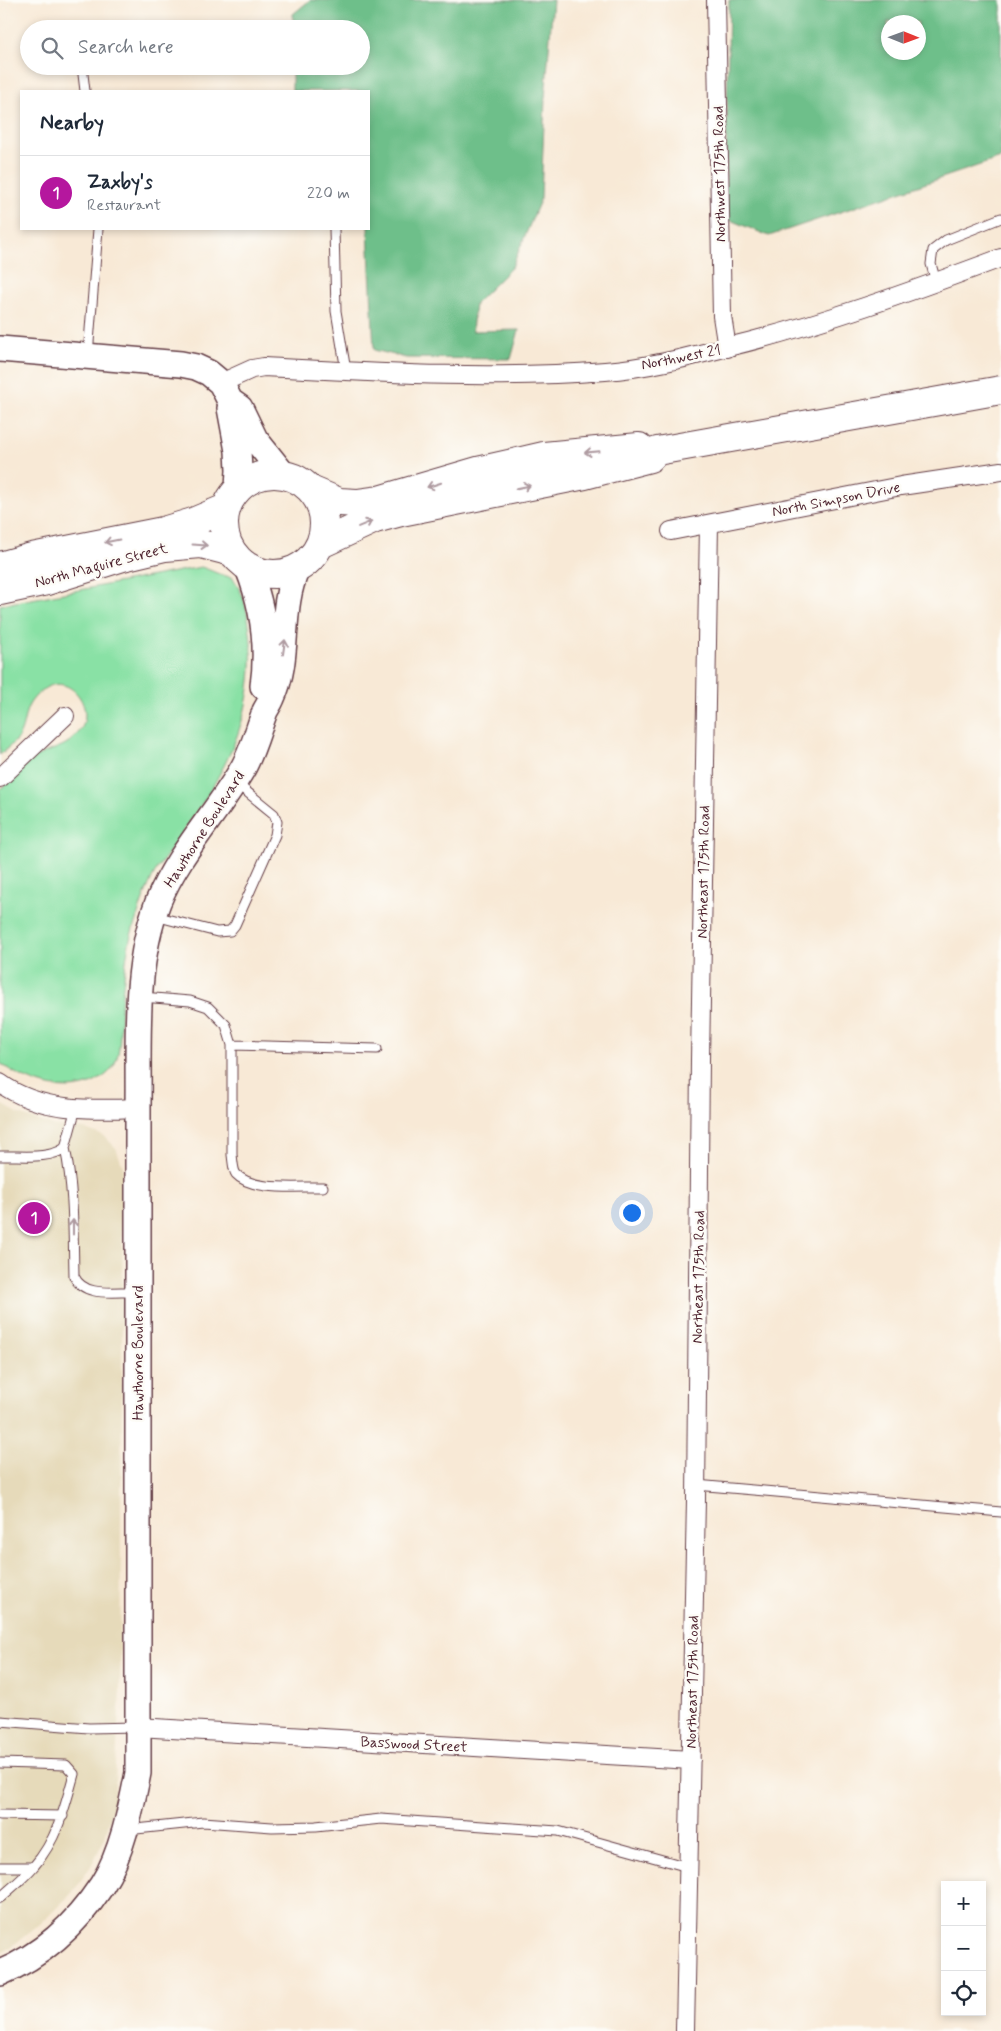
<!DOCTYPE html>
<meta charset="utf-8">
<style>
:root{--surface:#fff;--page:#f2f2f3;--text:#1f2937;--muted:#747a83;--line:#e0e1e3;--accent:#b5179e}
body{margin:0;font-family:Mynerve,sans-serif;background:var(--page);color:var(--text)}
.controls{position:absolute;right:15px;bottom:15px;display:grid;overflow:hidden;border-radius:0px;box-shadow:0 2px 8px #0003}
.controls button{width:45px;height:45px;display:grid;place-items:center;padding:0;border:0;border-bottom:1px solid var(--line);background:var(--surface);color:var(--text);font:25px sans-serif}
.compass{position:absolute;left:881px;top:15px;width:45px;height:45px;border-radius:50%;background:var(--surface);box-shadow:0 2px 8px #0003;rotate:91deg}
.you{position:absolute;left:631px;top:1212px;width:18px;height:18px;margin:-12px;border:4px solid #fff;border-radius:50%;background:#1a73e8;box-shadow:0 0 0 8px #1a73e833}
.badge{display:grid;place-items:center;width:32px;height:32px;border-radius:50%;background:var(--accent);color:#fff;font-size:16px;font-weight:700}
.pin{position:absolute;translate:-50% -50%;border:2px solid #fff;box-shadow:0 1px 5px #0006}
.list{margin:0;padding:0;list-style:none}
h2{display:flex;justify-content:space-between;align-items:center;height:65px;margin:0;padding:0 20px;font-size:21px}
h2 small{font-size:16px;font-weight:400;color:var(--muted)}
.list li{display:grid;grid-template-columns:32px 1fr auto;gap:15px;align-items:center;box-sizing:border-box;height:75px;padding:0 20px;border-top:1px solid var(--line)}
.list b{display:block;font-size:19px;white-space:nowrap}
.list p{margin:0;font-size:16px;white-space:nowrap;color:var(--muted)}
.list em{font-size:16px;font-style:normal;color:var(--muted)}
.icon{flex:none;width:28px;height:28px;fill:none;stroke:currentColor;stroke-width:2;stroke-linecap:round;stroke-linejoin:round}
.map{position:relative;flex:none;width:1001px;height:2031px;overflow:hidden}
.search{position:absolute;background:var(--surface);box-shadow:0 2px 8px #0003;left:20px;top:20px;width:350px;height:55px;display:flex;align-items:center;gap:12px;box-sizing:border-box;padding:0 18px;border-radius:28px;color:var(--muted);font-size:19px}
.panel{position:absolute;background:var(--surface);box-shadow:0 2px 8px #0003;left:20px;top:90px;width:350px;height:140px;border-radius:0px}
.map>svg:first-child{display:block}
.built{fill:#e6daba}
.green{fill:#89e1a5;stroke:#6a8068}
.forest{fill:#6ebf8a;stroke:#5c6f5a;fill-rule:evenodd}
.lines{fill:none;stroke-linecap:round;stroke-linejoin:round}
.lane-casing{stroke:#643d45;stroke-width:11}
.street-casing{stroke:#643d45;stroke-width:20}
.secondary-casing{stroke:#643d45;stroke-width:28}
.primary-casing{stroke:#643d45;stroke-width:30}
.lane{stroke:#fff;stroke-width:9}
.street{stroke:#fff;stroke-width:18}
.secondary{stroke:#fff;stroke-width:25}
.primary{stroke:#fff;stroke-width:28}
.oneway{stroke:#ae9aa0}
.labels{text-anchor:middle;stroke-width:5;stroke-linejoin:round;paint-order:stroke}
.street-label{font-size:15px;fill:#4a1f2b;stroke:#fdfcf7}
</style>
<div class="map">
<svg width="1001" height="2031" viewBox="0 0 1001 2031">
<rect width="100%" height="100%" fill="#fdfcf7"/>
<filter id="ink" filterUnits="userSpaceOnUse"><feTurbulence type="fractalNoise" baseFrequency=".02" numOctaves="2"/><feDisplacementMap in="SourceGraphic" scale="10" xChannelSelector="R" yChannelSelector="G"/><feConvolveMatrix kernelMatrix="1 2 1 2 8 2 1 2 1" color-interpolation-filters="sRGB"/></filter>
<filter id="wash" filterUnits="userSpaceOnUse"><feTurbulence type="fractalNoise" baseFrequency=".0096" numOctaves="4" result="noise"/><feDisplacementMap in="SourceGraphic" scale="20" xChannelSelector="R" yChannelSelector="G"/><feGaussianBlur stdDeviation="1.12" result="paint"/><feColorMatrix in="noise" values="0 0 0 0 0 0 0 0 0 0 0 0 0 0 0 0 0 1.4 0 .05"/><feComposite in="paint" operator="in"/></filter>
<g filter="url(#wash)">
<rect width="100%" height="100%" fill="#f8e9d6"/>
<path class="built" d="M0,1103L19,1114L53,1126L85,1129L104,1136L116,1148L123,1167L120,1690L114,1802L105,1838L91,1866L72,1893L40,1924L7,1950L0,1953Z"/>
<path class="green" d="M201,567C212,570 220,576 232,577C236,584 242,592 244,600C260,660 249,722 219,775C205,802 186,826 170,851C163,861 155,870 151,880C144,895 139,911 134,926C126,946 124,982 121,1004C119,1024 124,1059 108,1073C77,1101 29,1085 0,1063V790C11,779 24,764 37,756C53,748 67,748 79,732C98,709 68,667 40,692C21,709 28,717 19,736C15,743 6,749 0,755V605Z"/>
<path class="forest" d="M310,0H553L545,98L541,198L512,267L475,304L472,331L519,330L511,359L406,358L374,350L368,229L369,91H292V66H361V29H293V14Z
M729,0H1001V158L769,236L725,218ZM888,22H918V52H888Z"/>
</g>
<g filter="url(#ink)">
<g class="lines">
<defs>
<path id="lane" d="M82,66L85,91
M334,229L336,311L346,371
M936,282L931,264L933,250L946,240L1001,218
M88,355L98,229
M155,916L217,932L230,931L235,925L275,835L277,822L274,814L236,783
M142,997L190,1001L208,1007L226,1025L232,1045V1155C233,1161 233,1170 236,1174C252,1192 301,1186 323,1187
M232,1045L377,1049
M65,1148C74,1190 73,1233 74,1276C84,1298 115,1291 135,1292
M0,1156C20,1155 48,1160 65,1148L76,1108
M696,1485L1001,1512
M0,1721L89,1728L136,1727
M0,1763L66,1765L74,1774C65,1807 57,1840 34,1866C24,1878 11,1888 0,1898
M0,1815L63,1816
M127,1830L203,1822L272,1827L316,1826L381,1819L558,1831L688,1867
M0,1867H33"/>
<path id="street" d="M716,0L722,316L727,348
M221,383L252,369L264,367C378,373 491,380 605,371C645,368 685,358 724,348C819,325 910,292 1001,258
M671,531L901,486L1001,471
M0,778L65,716
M0,1083C39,1112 92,1110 138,1108
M138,1727L691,1760
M685,2031L696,1500L700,1060L709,524"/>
<path id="secondary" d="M0,349L181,364L196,367L209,373L221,383L230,401L240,408L255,439L283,474
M230,408L238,451L239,470L238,488
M248,568C263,606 269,644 263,686
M0,1973C43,1955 77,1923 102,1885C122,1854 131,1808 138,1773V1108C139,1040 133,967 158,902C178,853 217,813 243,768C253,750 258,730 265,711C267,707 270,703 272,698C291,658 278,609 297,569"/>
<path id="primary" d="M224 524a50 50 0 1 1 100 0a50 50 0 1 1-100 0Z
M313,491L339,502L357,503L379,500L478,471L544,456L639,447
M321,544L375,519L401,512L585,475L650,458L657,451L1001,390
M0,566L32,557L163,531L193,522L226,508
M0,591L47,581L123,557L165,547L201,544L232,552"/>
</defs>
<use href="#lane" class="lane-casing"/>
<use href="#street" class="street-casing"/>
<use href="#secondary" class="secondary-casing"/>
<use href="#primary" class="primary-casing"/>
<use href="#lane" class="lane"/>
<use href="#street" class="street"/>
<use href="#secondary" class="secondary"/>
<use href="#primary" class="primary"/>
</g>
<defs><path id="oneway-shaft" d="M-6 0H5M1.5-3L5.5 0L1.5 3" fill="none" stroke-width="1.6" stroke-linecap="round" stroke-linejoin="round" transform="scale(1.25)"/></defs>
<g class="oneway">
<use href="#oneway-shaft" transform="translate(592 452) rotate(175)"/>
<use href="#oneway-shaft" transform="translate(434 485) rotate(162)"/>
<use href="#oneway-shaft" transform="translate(523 487) rotate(-11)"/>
<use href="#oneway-shaft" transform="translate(365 524) rotate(-23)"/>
<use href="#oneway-shaft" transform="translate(112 541) rotate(169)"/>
<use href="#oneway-shaft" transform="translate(200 545) rotate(4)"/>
<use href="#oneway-shaft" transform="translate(284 647) rotate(-82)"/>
<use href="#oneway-shaft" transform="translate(73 1227) rotate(-90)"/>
</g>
</g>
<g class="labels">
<g class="street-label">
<text transform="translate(719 174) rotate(-91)" y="5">Northwest 175th Road</text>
<text transform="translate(681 357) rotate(-11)" y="5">Northwest 21</text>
<text transform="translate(836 499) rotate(-11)" y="5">North Simpson Drive</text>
<text transform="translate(101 565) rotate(-15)" y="5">North Maguire Street</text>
<text transform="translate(204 829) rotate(-57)" y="5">Hawthorne Boulevard</text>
<text transform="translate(703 872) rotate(-89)" y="5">Northeast 175th Road</text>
<text transform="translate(698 1277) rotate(-89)" y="5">Northeast 175th Road</text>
<text transform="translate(138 1353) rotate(-90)" y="5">Hawthorne Boulevard</text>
<text transform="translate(692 1682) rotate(-89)" y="5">Northeast 175th Road</text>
<text transform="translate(414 1744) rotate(3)" y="5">Basswood Street</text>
</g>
</g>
</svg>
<div class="controls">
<button>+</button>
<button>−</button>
<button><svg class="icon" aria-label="locate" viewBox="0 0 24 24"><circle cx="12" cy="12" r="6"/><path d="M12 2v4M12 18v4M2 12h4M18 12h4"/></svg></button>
</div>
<svg class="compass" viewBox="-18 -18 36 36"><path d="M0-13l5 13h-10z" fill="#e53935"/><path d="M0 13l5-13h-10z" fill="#747a83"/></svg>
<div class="you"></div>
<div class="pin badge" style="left:34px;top:1218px">1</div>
<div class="search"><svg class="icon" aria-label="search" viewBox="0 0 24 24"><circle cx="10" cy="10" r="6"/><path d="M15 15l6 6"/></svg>Search here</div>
<section class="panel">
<h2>Nearby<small></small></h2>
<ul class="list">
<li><span class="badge">1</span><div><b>Zaxby's</b><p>Restaurant</p></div><em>220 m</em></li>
</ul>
</section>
</div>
